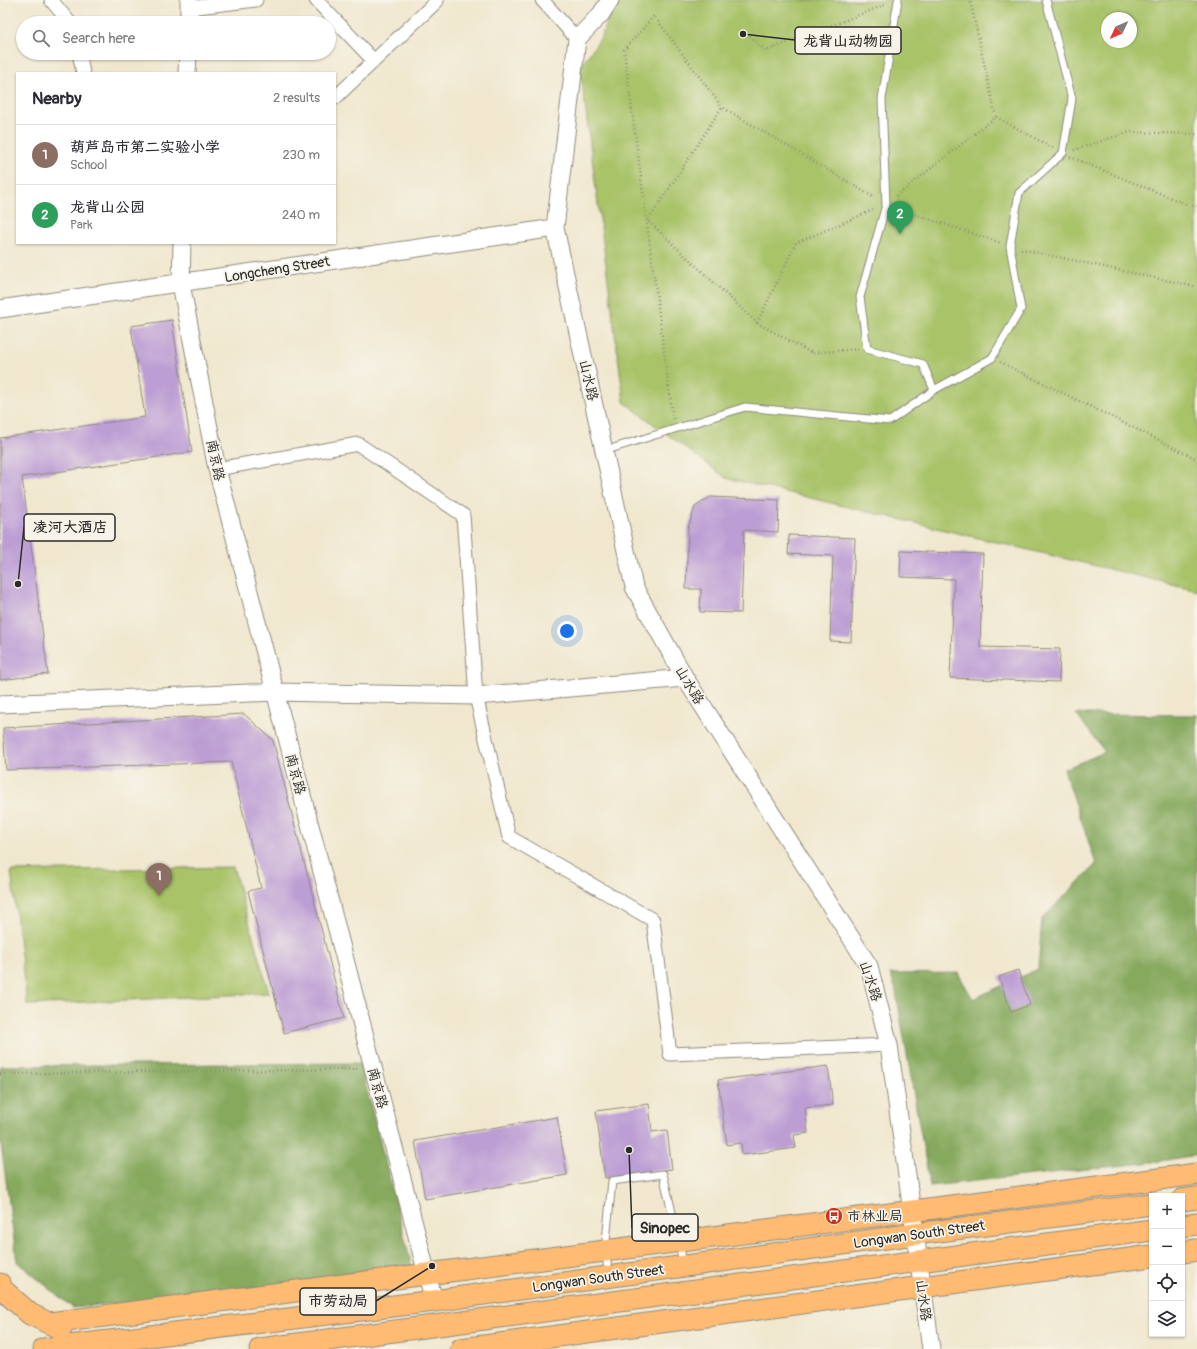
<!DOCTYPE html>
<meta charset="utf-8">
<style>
:root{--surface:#fff;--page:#f2f2f3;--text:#2b2b33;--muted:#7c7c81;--line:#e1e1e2;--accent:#2563eb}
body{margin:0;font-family:Pangolin,"LXGW WenKai TC",sans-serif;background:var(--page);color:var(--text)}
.controls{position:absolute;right:12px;bottom:12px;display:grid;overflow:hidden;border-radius:0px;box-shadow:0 1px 3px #0004}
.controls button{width:36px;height:36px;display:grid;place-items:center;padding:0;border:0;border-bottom:1px solid var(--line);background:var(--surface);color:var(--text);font:20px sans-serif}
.compass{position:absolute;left:1101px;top:12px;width:36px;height:36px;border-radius:50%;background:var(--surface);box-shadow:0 1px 3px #0004;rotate:226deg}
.you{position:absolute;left:567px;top:631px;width:14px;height:14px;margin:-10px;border:3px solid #fff;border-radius:50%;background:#1a73e8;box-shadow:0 0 0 6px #1a73e833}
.badge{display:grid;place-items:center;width:26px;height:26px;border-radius:50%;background:var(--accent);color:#fff;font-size:13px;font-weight:700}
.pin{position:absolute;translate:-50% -33px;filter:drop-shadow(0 1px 2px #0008)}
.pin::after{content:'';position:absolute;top:21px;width:14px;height:12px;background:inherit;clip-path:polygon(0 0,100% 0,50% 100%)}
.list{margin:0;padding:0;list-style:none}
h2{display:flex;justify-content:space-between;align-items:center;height:52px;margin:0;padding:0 16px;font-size:17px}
h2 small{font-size:13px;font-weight:400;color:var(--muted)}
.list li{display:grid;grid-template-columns:26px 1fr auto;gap:12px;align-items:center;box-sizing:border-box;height:60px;padding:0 16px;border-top:1px solid var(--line)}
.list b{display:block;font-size:15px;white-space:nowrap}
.list p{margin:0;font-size:13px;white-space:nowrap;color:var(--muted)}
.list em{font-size:13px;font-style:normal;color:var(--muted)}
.icon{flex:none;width:22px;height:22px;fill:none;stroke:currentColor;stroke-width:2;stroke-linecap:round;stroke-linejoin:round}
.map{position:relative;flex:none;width:1197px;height:1349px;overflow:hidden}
.search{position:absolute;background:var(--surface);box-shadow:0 1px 3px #0004;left:16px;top:16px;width:320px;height:44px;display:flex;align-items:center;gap:10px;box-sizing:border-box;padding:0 14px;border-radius:22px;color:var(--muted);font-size:15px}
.panel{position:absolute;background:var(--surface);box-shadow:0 1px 3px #0004;left:16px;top:72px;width:320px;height:172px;border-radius:0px}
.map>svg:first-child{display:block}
.green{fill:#a9c369;stroke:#6a774a;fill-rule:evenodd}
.forest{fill:#86a95d;stroke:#586a44}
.building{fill:#bc9dd4}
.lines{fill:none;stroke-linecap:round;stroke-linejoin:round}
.service-casing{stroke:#8e897c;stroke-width:9}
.minor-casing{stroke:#8e897c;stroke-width:15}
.tertiary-casing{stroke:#8e897c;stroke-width:19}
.primary-casing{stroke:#8e897c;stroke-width:23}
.path{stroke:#8e897c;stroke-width:2.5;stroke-dasharray:1 3;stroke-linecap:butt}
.service{stroke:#fff;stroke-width:7}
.minor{stroke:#fff;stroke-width:13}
.tertiary{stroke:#fff;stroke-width:17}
.primary{stroke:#ffbb71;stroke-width:21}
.labels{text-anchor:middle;stroke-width:3.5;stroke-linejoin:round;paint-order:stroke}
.street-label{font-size:14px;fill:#2b2b2b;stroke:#f7f3e8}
.poi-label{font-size:14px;fill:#2b2b2b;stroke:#f7f3e8;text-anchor:start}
.leader{fill:none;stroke:#2b2b2b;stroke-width:1.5}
.callout-dot{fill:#2b2b2b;stroke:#f7f3e8;stroke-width:1.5}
.callout{fill:#f7f3e8;stroke:#2b2b2b;stroke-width:1.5}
.callout-label{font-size:15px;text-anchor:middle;font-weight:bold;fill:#2b2b2b}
</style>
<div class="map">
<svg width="1197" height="1349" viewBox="0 0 1197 1349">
<rect width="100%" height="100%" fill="#f7f3e8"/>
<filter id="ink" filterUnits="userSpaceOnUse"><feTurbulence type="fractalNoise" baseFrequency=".025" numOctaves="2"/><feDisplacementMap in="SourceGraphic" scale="8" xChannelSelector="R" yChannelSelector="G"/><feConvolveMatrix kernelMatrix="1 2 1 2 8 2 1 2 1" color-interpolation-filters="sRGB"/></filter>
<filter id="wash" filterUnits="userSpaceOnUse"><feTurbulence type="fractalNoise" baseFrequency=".012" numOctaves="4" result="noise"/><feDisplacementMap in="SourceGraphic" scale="16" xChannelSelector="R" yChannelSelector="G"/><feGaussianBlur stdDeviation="0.9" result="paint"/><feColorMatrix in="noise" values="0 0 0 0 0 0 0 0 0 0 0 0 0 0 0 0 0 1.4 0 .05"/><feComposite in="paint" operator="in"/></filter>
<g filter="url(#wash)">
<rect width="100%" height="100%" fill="#f0e7ce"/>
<path class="green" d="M616,0H1197V590L726,478L624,402L580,67L600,39ZM1107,18H1131V42H1107Z
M233,867L269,993L27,1005L11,871Z"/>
<path class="forest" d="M1076,714L1197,715V1155L1154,1162L930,1186L895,987L890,974L958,973L973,999L1038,969L1042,919L1096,864L1064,769L1105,752Z
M360,1063L413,1271L73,1308L17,1262L0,1136V1066Z"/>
<g id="blocks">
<path class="building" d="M172,320L192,452L22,477L48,674L0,680V438L145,417L131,326Z
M710,497L779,500L778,532L744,530L741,613L700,612L701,589H686L688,528L695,507Z
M789,535L855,538L851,642L830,641L833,556L788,554Z
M901,551L983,554L980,647L1060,649L1059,682L950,678L954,579L900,577Z
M244,714L273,740L344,1018L284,1033L248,891L261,888L231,762L6,770L3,728Z
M1018,970L1030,1005L1011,1012L999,977Z
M828,1066L833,1105L805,1108L808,1133L794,1135L796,1148L742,1155L741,1143L727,1145L718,1080Z
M649,1104L652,1132L667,1130L672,1169L605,1178L596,1111Z
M557,1117L567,1175L425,1199L415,1141Z"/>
</g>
</g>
<g filter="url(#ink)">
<use href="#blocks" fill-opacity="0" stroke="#8e897c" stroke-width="1"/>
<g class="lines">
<defs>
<path id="service" d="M898,0L882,99L886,205L860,297L867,349L923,364L934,390
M604,451L745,407L890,421L934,390L992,358L1021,309L1010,246L1019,193L1063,153L1072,99L1046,0
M609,1275L605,1251L612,1181L663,1174L679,1242L683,1264"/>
<path id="minor" d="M51,0L70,23
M316,0L374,61
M542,0L577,39
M189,8L256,0
M79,53L83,73
M335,98L437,1
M217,469L358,444L463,515L476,696L509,837L653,920L670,1054L889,1045"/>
<path id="tertiary" d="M610,0L601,14L577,39L555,228L634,587L685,678L869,966L889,1045L931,1349
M189,23V0
M187,73L188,53
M182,243L181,284L217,469L434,1301
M0,309L555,228
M0,704L275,692L476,696L685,678"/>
<path id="primary" d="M1182,1200L1197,1198
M1182,1226L1197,1224
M1182,1252L1197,1250
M0,1284L2,1289L30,1314L61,1329
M50,1323L1197,1174
M44,1349L434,1301L915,1234L1152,1204
M260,1349L1152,1230
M461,1349L1152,1256"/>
</defs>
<use href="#service" class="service-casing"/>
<use href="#minor" class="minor-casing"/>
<use href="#tertiary" class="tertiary-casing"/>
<use href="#primary" class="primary-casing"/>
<path class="path" d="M750,36L766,51L887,4
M996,117L1053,148
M1074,150L1129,132L1197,134
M1070,157L1191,206H1197
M896,196L996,117L970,0
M896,208L1001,243
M1021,249L1197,287
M757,323L796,243L873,210
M858,349L812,353L757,323L648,221L722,107L875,198
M1000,362L1197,459
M673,419L624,50L654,16L722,107
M0,1074L359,1069"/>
<use href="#service" class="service"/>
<use href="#minor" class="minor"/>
<use href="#tertiary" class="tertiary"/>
<use href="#primary" class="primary"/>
</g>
</g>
<defs>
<symbol id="bus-disc" viewBox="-11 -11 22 22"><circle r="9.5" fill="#c8321e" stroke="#f7f3e8"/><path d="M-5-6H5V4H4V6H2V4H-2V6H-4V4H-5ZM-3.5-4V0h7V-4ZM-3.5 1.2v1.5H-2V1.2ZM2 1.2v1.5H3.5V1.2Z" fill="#fff"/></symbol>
</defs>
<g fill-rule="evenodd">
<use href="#bus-disc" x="824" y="1206" width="20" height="20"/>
</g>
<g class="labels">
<g class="street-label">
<text transform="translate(277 269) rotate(-9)" y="5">Longcheng Street</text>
<text transform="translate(589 380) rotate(77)" y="5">山水路</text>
<text transform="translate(216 460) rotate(78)" y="5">南京路</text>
<text transform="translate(690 685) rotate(59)" y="5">山水路</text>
<text transform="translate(296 774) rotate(75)" y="5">南京路</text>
<text transform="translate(871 981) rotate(71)" y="5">山水路</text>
<text transform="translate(378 1088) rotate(75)" y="5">南京路</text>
<text transform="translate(919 1234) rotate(-8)" y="5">Longwan South Street</text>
<text transform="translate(598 1278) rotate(-8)" y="5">Longwan South Street</text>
<text transform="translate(924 1300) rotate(82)" y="5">山水路</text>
</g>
<g class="poi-label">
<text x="847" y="1221">市林业局</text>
</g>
</g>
<path class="leader" d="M743 34L795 40M18 584L24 527M629 1150L632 1228M432 1266L376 1301"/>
<g class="callout-dot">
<circle cx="743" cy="34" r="4"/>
<circle cx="18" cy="584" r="4"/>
<circle cx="629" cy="1150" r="4"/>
<circle cx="432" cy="1266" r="4"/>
</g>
<g class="callout">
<rect x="795" y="27" width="106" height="27" rx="4"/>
<rect x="24" y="514" width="91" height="27" rx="4"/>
<rect x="632" y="1214" width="66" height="27" rx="4"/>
<rect x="300" y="1288" width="76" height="27" rx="4"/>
</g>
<g class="callout-label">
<text x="848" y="46">龙背山动物园</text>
<text x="70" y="532">凌河大酒店</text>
<text x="665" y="1233">Sinopec</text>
<text x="338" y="1306">市劳动局</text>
</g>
</svg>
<div class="controls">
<button>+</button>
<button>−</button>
<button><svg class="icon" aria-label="locate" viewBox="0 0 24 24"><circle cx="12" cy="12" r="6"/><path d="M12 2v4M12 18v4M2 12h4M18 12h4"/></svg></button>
<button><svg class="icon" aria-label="layers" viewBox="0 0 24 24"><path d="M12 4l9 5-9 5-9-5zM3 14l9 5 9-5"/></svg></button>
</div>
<svg class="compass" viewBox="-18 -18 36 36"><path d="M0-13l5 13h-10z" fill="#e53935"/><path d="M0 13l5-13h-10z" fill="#7c7c81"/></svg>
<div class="you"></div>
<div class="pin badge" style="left:159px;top:896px;background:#8d6e63">1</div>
<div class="pin badge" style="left:900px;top:234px;background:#2e9e5b">2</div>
<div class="search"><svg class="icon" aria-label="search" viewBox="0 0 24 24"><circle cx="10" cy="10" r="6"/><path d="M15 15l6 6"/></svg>Search here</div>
<section class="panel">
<h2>Nearby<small>2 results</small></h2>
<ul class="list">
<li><span class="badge" style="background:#8d6e63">1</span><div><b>葫芦岛市第二实验小学</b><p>School</p></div><em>230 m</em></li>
<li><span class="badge" style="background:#2e9e5b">2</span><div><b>龙背山公园</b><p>Park</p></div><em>240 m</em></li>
</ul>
</section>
</div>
